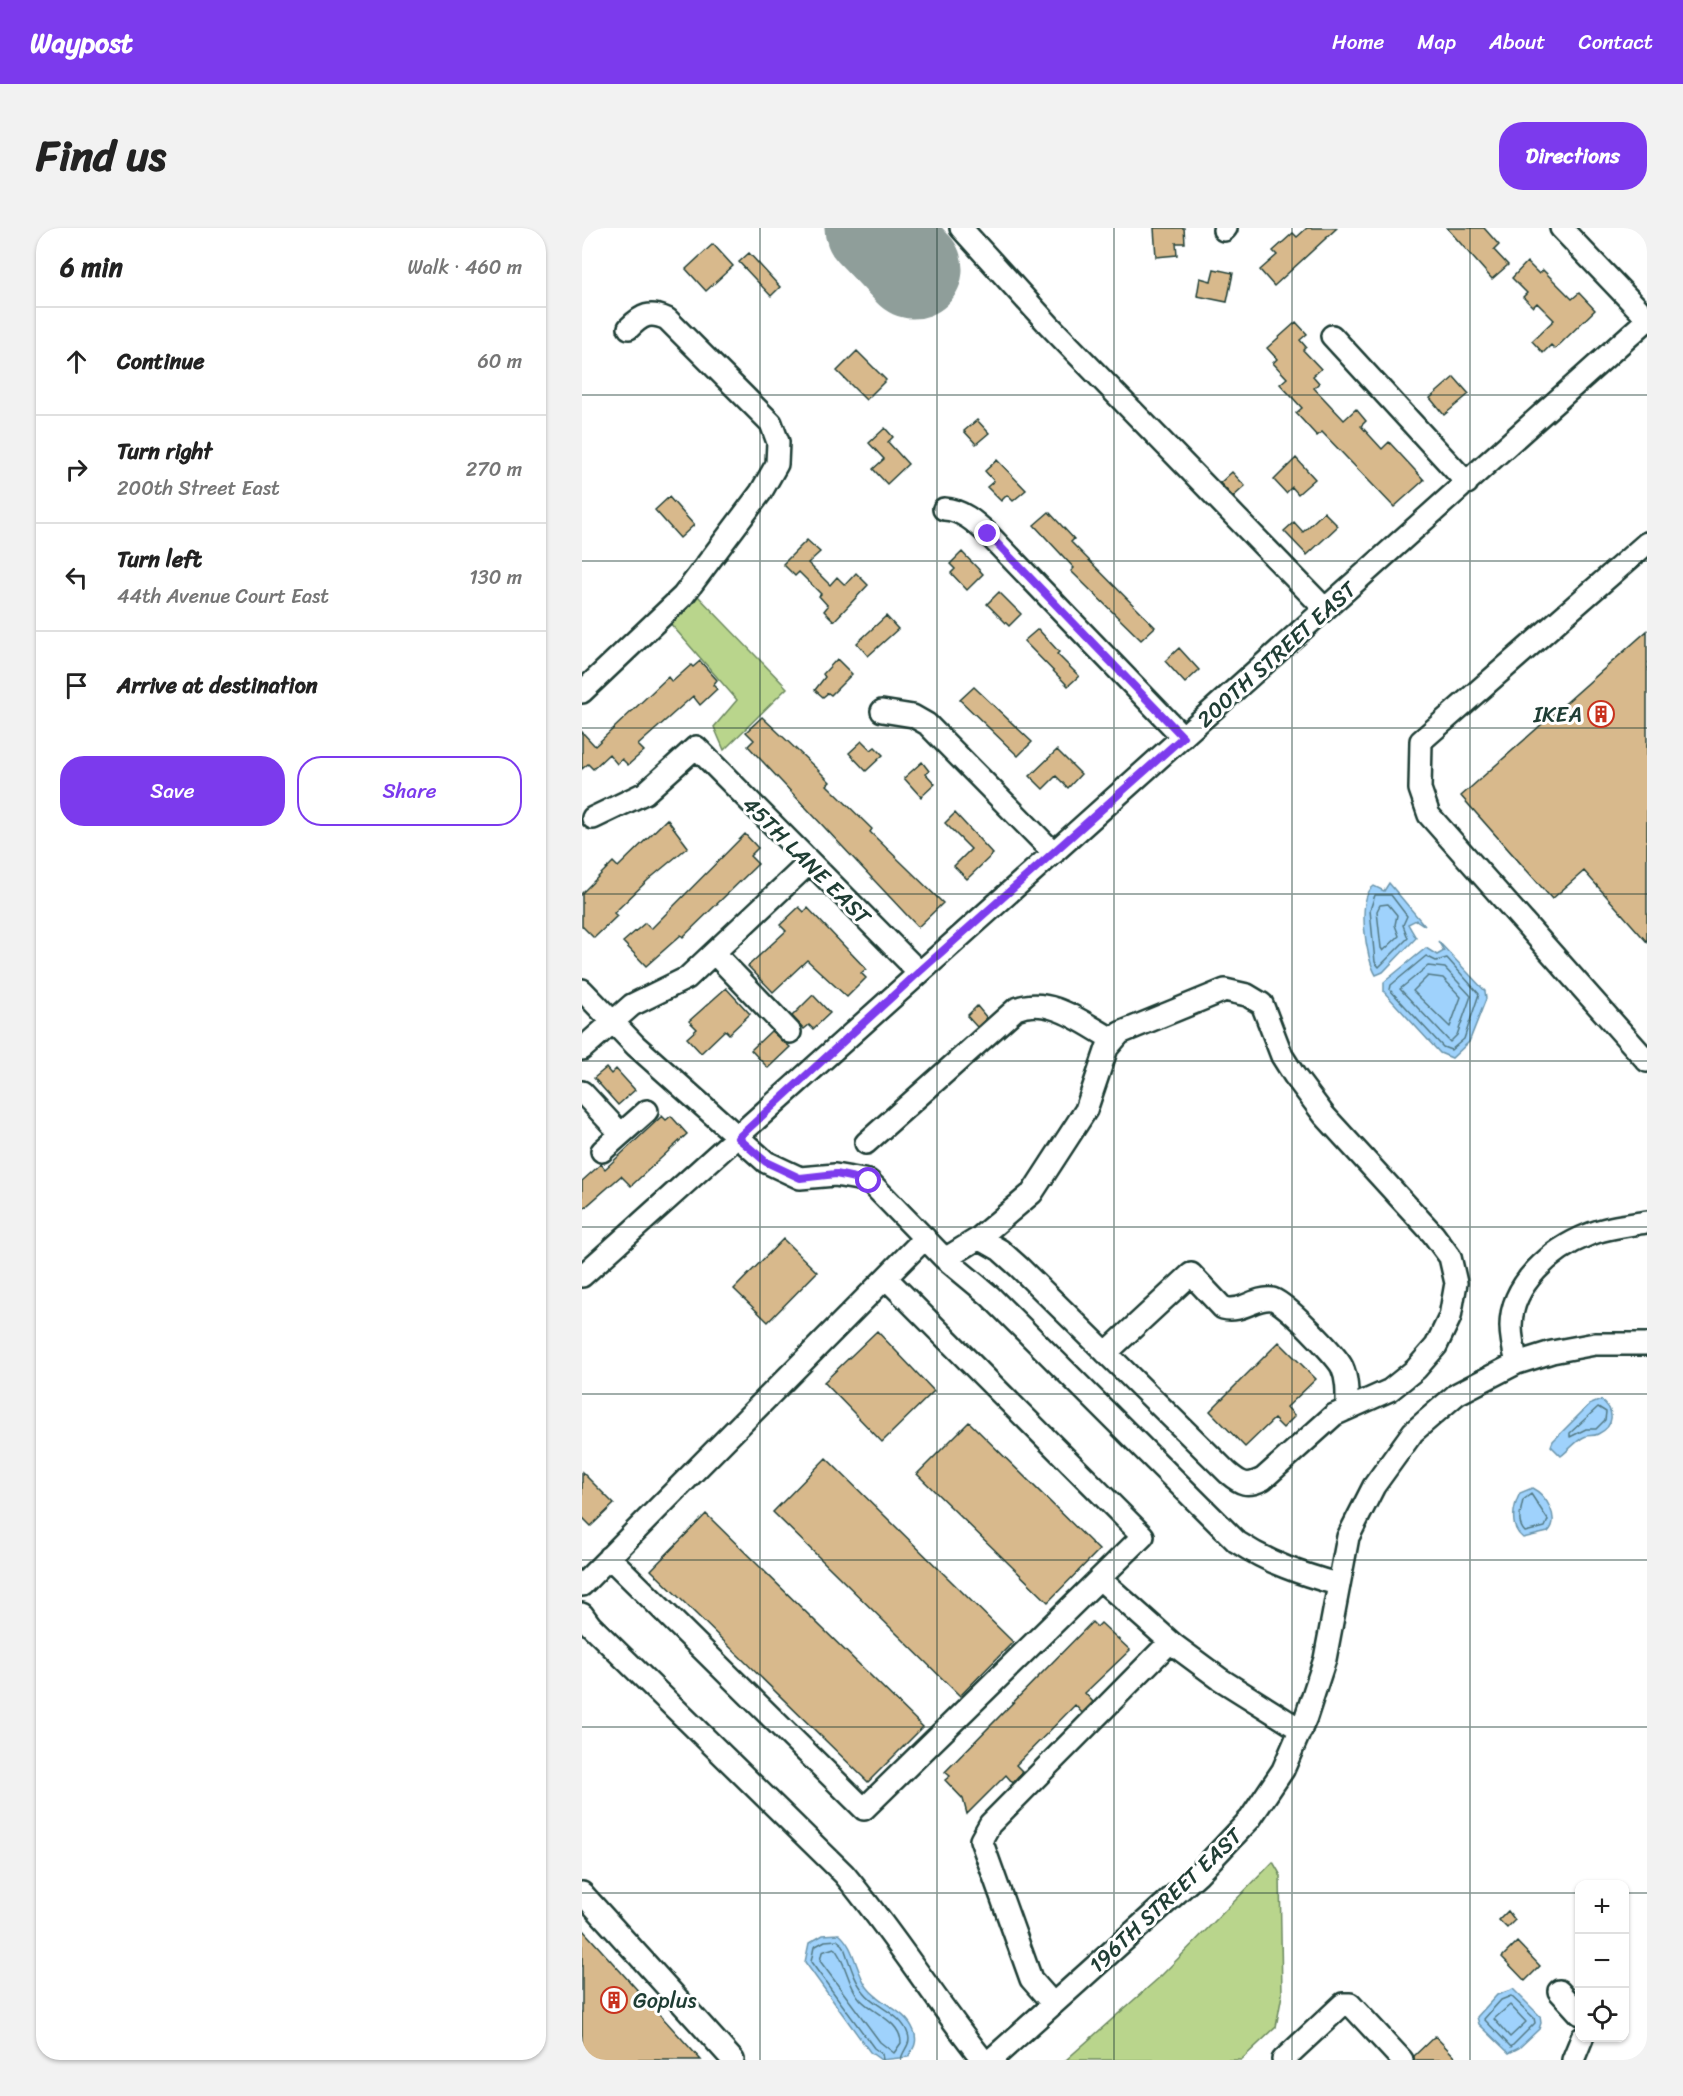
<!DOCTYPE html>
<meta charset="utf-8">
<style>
:root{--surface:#fff;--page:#f2f2f2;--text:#222;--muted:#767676;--line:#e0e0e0;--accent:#7c3aed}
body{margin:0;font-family:Sriracha,sans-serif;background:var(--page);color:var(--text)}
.controls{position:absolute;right:18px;bottom:18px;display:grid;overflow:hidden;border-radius:12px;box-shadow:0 2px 4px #0004}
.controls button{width:54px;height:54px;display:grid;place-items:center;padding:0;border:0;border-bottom:2px solid var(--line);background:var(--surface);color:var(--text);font:30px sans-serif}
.stop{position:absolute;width:18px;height:18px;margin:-14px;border:4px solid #7c3aed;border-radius:50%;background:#fff}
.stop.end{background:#7c3aed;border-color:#fff;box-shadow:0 2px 6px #0008}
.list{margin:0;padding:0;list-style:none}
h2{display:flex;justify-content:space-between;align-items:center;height:78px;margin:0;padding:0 24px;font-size:26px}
h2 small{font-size:20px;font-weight:400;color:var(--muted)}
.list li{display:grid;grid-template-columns:39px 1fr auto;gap:18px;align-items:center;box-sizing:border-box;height:108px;padding:0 24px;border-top:2px solid var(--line)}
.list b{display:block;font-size:22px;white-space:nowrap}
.list p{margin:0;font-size:20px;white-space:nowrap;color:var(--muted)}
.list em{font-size:20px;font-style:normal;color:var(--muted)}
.actions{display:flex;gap:12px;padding:18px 24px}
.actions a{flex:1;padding:14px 0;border:2px solid var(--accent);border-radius:24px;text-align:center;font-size:21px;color:var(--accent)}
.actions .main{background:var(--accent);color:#fff}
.icon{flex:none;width:33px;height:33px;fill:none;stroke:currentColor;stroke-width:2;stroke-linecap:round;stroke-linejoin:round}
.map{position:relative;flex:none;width:1065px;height:1832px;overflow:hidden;border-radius:24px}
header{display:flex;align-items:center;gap:36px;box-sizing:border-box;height:84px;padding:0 30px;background:var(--accent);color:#fff}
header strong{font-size:28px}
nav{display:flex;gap:33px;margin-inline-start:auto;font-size:21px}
.intro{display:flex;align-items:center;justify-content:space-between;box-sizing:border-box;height:144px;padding:0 36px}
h1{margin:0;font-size:42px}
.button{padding:15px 27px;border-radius:24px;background:var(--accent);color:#fff;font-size:21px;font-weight:700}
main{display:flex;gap:36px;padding:0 36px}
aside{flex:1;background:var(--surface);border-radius:24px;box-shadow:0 2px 4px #0004}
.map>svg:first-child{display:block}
.green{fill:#b9d58c;stroke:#6c8960;stroke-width:1.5}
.water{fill:#9fd2fc;stroke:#6c96ac;stroke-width:1.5}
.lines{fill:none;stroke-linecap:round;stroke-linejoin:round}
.shore{stroke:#527984;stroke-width:1.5}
.taxiway{stroke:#8f9e9a;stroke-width:40}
.runway{stroke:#8f9e9a;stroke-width:99}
.building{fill:#d8b98c;stroke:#1f3d34;stroke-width:1.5}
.minor-casing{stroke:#1f3d34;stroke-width:26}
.minor{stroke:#fff;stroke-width:21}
.route{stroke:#7c3aed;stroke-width:8}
.grid{fill:none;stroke:#1f3d34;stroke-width:1.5;stroke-opacity:0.55}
.labels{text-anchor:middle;stroke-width:6;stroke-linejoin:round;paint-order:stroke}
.street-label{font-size:22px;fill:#1f3d34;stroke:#fff}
.poi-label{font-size:22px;fill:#1f3d34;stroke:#fff;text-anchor:end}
</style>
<header>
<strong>Waypost</strong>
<nav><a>Home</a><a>Map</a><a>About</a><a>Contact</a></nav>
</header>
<div class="intro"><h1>Find us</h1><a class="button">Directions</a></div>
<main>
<aside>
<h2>6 min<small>Walk · 460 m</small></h2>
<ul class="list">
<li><svg class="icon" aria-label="ahead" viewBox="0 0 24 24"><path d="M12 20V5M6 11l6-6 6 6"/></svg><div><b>Continue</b></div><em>60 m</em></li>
<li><svg class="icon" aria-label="right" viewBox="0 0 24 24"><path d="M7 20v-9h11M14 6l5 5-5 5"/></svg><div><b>Turn right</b><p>200th Street East</p></div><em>270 m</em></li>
<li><svg class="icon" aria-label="left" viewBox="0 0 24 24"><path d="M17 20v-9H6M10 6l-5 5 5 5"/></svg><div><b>Turn left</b><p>44th Avenue Court East</p></div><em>130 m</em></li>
<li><svg class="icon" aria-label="arrive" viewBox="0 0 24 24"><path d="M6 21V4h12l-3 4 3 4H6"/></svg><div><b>Arrive at destination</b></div></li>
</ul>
<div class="actions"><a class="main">Save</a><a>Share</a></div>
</aside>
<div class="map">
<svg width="1065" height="1832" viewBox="0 0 1065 1832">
<rect width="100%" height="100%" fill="#fff"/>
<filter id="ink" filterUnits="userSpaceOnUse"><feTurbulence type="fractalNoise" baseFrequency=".0167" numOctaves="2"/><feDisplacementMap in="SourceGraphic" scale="12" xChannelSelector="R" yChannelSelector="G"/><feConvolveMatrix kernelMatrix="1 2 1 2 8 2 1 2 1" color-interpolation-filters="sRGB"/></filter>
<g filter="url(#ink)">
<path class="green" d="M115,367L205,460L142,522L132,499L155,472L87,394Z
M691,1634L698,1646L700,1767L694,1799L659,1832H484L579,1748Z"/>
<path class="water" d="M807,655L843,698L834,692L826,696L834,710L801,744L794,747C784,731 774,670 792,658L802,663Z
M856,713L903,763L904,771L887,814L870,830L858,825L802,764V754L844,720L855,727L862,723Z
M1019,1172C1033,1182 1033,1198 1016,1206C1011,1209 1007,1206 1002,1209C994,1213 987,1222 979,1228L969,1218L971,1213L1007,1177Z
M950,1260C964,1267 979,1291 966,1304L941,1310C927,1299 931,1279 938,1265Z
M257,1706C273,1719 273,1742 285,1759C298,1777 323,1781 332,1803C336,1814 332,1820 326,1829L299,1832L288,1824L223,1734L227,1715L241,1707Z
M931,1761L958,1788L959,1795L957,1801L937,1820L927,1825L897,1796L895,1789L915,1767Z"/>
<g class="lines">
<path class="shore" d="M793,667H809L825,688L821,697L826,710L797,739L793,734L788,682Z
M806,676L815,687L813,697L817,708L801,723L799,720L795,683L798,677Z
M844,728L854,733L865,730L897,766L882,811L869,822L861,819L808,762L809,757Z
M846,738L863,740L889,768L875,807L868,814L818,761Z
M846,748L861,750L879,769L868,799L831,763Z
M1016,1179L1024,1184L1023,1192L1014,1201H1004L988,1209V1205Z
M949,1266L966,1292L963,1299L943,1304C934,1295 939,1283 941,1272Z
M252,1720C264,1732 265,1757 278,1771C290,1785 319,1793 319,1815L312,1825L298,1814L238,1733L240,1724Z
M929,1768L952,1790L953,1795L929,1819L902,1791L919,1772Z
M928,1777L944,1794L928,1809L912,1791Z
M301,1832L300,1826L292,1820L229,1734L232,1719L243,1713L255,1712L261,1717C267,1732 271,1751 282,1764C294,1780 319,1785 326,1806C330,1817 320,1822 319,1832"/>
<path class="taxiway" d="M331,41L344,28"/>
<path class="runway" d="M292,0L331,41"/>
</g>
<path class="building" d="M572,0H602L603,15H594L595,27L574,29Z
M725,0H755L692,58L678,42L695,27L691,23L711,5L715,9Z
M865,0H902L917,17L912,22L926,37L910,51Z
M131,16L151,38L124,63L104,41Z
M167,25L198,59L189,68L157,34Z
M945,34L957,46L961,42L990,71L997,65L1013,82L973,121L969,117L961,125L950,113L972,92L955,75L951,79L941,69L945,65L930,50Z
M632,41L651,45L645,74L615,68L618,50L629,53Z
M714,94L725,106L718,112L724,119L721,122L739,141L731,148L737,155L732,160L762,192L774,181L784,193L779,198L800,221L807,214L842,252L812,279L740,204L735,208L714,185L720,180L698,156L705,150L691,135L695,131L685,120Z
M275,123L304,152L284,172L255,143Z
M872,149L887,166L862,187L848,170Z
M395,192L407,205L394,216L382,203Z
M303,200L311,209L306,214L326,236L305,256L291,241L302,231L287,215Z
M714,230L733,251L716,266L710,259L704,265L692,252Z
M415,232L444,262L431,273L425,267L419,273L405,259L412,253L403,243Z
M650,244L663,258L651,269L638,255Z
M87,269L112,297L98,310L73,282Z
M467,284L492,311L489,314L573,399L559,412L489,343L492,340L452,297Z
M742,284L756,298L725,327L702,303L712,294L721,304Z
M225,312L238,324L226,335L248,357L255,349L263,357L274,345L286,357L252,393L242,383L246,378L237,368L239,366L217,344L213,348L201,336Z
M380,324L401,346L385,362L369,345L373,341L368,336Z
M417,364L439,386L427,398L405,376Z
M304,388L316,401L286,428L275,415Z
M456,401L477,424L475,426L497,448L486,458L442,413Z
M1065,403V714L1002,643L970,671L879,568Z
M597,420L617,442L603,455L583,433Z
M255,431L270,446L249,467L246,465L241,469L233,462L243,449L241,446Z
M118,433L135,452L131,457L135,461L118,477L111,468L56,517L62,523L46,537L40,531L35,536L27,526L11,541L6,536L0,541V504L13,518L86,449L90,454L109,437L111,439Z
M392,459L450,514L436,528L378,472Z
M180,489L235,541L248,554L245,557L290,601L288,604L361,675L336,699L166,518L172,512L164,504Z
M280,513L289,522L293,519L301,527L284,543L267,525Z
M475,522L499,546L486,560L474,548L461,561L448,548Z
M340,534L347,543L344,546L353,556L339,569L322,550Z
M373,585L411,626L385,651L372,638L389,621L363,595Z
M85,591L106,619L66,652L32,685L35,688L12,710L0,698V665L31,634L36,639Z
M163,606L176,620L168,628L176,636L101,709L99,707L64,738L41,714L63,695L69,701Z
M217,679L222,684L226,680L284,741L279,745L284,750L265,769L225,732L191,764L166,738L204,703L198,697Z
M144,760L168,786L147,806L143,802L119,825L105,810L115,801L107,793Z
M231,767L248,785L231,801L227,797L222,801L210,788Z
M395,778L405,790L395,799L385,788Z
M189,803L208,819L186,840L169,822Z
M24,840L29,846L34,841L53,862L36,877L12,850Z
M80,888L84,892L89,888L105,906L49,958L39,948L0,982V953L19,936L23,941Z
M201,1011L235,1044L186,1094L152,1061Z
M295,1103L352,1163L300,1214L242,1154Z
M697,1114L734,1151L705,1179L713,1188L701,1200L692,1191L663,1219L628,1183Z
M387,1194L517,1322L466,1374L335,1246Z
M244,1230L431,1414L378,1468L191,1284Z
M0,1244L32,1276L9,1298L0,1289Z
M124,1286L341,1499L286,1554L69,1342Z
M510,1394L515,1399L519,1395L548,1422L503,1465L511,1474L500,1485L493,1477L434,1537L441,1544L431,1555L424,1547L385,1586L381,1571L363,1552L368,1548L363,1544Z
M926,1683L933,1692L925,1700L917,1692Z
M0,1701L119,1832H0Z
M935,1714L958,1738L943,1753L920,1729Z
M853,1808L876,1832H832V1828Z"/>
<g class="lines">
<defs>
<path id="minor" d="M379,0L467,97L743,381
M979,0L1065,90
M642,2L644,0
M750,108L885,255
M362,281C380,282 393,294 406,306L601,509
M1065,315L839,513L838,561L847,587L1065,833
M0,464L101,368L179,264L195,236L196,214L189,195L85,91C68,83 60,87 47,100
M300,483L331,488L345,496L472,625
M11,590L63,565L114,519L337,744
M132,725L208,804
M0,762L54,818L184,934L218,950L253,947L287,953L361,1029L408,1068L655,1314C687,1335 719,1346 755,1356
M0,821L50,777L105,750L228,634
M0,864L39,906
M284,915L434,781C468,767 502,796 532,812
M20,923L65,883
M363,1031L397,1010L450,965L504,882L525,820L538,805L643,762L665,767L680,776L700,828L712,847L742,887L851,1006L868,1029L874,1055L868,1089L854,1118L834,1141L808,1162L752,1187L681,1251C665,1259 659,1256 646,1245L437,1039L418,1022L397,1010
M0,1048L1065,92
M524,1125L609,1046L641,1080C660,1085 672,1069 690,1071C701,1072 755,1128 760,1139C766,1152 765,1167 765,1181
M935,1135C932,1123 929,1110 929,1098C929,1056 970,1021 1006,1007C1024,999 1046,997 1065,994
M27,1329L282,1581L561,1308L304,1050
M518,1351L592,1417L638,1451L719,1502
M0,1357L343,1010
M0,1386L8,1397L262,1646C312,1706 353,1772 401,1832
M0,1665L151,1832
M977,1763L998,1786
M471,1776L449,1751L399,1612L408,1596L588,1414
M409,1832L616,1646L668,1591L701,1542L724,1489L743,1431L766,1309L792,1258L831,1204L875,1166L935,1135L970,1124L1013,1116H1065
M701,1832L761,1776H768L820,1832
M991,1832L1000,1810"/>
</defs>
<use href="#minor" class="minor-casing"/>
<use href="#minor" class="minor"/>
</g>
</g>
<g class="lines" filter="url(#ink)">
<path class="route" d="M287,953L254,946L218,950L184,934L156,910L337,744L601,509L406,306"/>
</g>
<path class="grid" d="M178,0V1832M355,0V1832M532,0V1832M710,0V1832M888,0V1832M0,167H1065M0,333H1065M0,500H1065M0,666H1065M0,833H1065M0,999H1065M0,1166H1065M0,1332H1065M0,1499H1065M0,1665H998M1042,1665H1065"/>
<defs>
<symbol id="building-ring" viewBox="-11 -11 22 22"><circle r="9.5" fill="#fff" stroke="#c8321e" stroke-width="1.5"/><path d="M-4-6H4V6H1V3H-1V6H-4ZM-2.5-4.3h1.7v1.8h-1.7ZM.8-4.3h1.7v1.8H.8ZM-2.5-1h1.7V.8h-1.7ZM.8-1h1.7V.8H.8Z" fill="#c8321e"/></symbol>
</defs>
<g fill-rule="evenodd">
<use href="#building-ring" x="1004" y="471" width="30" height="30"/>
<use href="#building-ring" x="17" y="1757" width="30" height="30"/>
</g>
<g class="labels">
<g class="street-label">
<text transform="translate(694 426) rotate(-42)" y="8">200TH STREET EAST</text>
<text transform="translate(225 632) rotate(45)" y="8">45TH LANE EAST</text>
<text transform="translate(583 1672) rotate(-43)" y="8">196TH STREET EAST</text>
</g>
<g class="poi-label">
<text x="1000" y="494">IKEA</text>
<text x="51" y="1780" text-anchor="start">Goplus</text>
</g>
</g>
</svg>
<div class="controls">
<button>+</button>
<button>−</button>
<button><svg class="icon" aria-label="locate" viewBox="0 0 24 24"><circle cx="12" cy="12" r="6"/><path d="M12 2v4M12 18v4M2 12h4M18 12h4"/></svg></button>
</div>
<div class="stop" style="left:287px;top:953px"></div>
<div class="stop end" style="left:406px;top:306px"></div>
</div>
</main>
